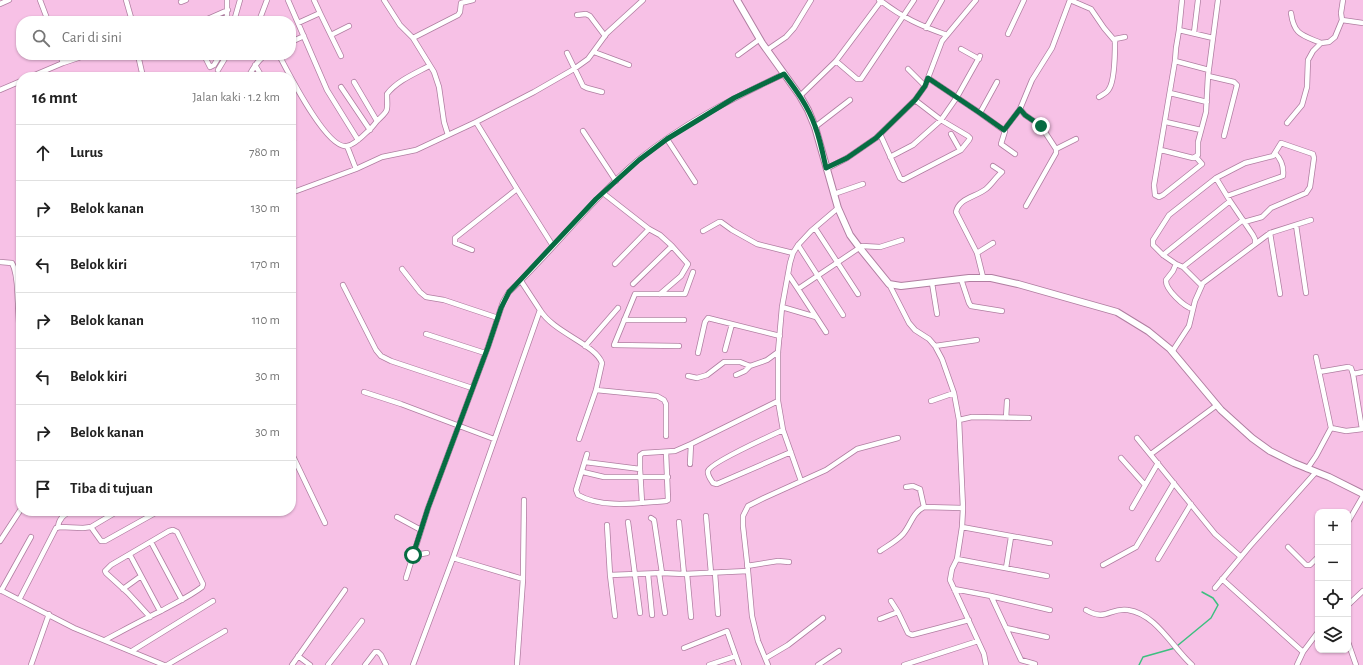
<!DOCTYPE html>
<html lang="id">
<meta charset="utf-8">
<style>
:root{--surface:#fff;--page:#f2f2f2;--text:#222;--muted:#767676;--line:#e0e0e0}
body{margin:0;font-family:"Alegreya Sans",sans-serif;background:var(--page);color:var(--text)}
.controls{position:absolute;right:12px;bottom:12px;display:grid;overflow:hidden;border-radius:8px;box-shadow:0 1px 3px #0004}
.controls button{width:36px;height:36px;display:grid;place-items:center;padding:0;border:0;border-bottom:1px solid var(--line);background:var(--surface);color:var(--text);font:20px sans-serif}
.stop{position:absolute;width:12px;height:12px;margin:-9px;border:3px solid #066c42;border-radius:50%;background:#fff}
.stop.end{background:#066c42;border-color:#fff;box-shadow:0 1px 4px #0008}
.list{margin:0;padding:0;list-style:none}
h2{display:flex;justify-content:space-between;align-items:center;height:52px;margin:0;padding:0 16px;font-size:17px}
h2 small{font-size:13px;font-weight:400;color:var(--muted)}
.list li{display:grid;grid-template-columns:26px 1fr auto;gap:12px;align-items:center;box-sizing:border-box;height:56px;padding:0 16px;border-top:1px solid var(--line)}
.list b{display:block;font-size:15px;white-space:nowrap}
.list em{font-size:13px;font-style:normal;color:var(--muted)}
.icon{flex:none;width:22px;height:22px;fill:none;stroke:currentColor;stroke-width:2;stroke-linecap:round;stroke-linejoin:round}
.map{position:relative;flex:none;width:1363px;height:665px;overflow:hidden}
.search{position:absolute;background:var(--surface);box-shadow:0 1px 3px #0004;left:16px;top:16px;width:280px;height:44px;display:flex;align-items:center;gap:10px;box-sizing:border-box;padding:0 14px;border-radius:16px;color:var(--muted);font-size:15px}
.panel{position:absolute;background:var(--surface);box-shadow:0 1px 3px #0004;left:16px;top:72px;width:280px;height:444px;border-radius:16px}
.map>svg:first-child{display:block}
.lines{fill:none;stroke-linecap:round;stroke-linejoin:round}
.stream{stroke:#3dbf80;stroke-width:1.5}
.street-casing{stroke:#b07ea1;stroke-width:6}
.secondary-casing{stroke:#b07ea1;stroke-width:8}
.street{stroke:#fff;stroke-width:4.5}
.secondary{stroke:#fff;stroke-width:6}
.route{stroke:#066c42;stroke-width:5}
</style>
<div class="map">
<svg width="1363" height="665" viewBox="0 0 1363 665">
<rect width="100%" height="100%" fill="#f7c1e6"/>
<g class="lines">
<path class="stream" d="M1177,646L1211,618L1218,605L1213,598L1202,592
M1139,665L1143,657L1175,648"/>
<defs>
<path id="street" d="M40,0L48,21
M126,0L132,21
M227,0V21
M288,0L298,23L320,13L341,56
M314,0L320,13
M384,0L400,25L413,38L434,72L439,87L444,122L448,135
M881,0V1C903,18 921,26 947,35
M1070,0L1091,9L1104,28L1115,41C1115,53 1115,80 1109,89C1107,93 1102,95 1099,97
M1182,0L1179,30L1213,38L1218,0
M1343,0L1341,13L1342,20L1363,23
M181,2L186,0
M0,4L9,0
M1291,13C1294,35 1302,35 1321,43
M577,15L586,14L590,16L605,36
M203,21L228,10
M234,21L240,0
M259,21L267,0
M298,23L327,90L358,140
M926,28L942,0
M1194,33L1198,0
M1008,34L1024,0
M331,35L349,26
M413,38L458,15L460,12L461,3L473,0
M1213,38L1208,76L1234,82L1237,85L1224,136
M1115,39L1125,37
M291,42L304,36
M961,49L979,59
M767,50L786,37L794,28L811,0
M594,52L629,65
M567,53L583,86L587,88L602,92
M60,55L63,63
M138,55L143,77
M204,55L210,67L214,65L220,55
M279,55C288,72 327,150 347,146C354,145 362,137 367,132C371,129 374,125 377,121C390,109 387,111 387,94C397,81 414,74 429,66
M738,55L760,39
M836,61L857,79H861L914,0
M1175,61L1176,48L1179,30
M255,65L262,77
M908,69L925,86
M218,70L227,55
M30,77L63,63L87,55
M248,77C253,69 258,59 266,55
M928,78L980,113L997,82
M354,82L377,121
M341,87L370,130
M0,90L21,81
M1170,93L1207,102
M800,96L836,61L881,1L879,0
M980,113L1005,131L1001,144L1015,154
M476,122L517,189L553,246
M1166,122L1201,130
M1287,123L1302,105L1307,87L1308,60L1313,51L1321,43L1329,42L1335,37L1342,20
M815,127L850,100
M1004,130L1020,109
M583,131L616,181
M880,134L900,178L903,180L961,150L969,140L970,138L968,136L941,120L915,100
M951,134L960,150
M291,136L293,140
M667,139L695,182
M347,146L356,169
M1056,149L1076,139
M1161,150L1193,158L1198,155V142L1206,112L1208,76
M890,157L913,145L941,120L957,97L980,56
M1196,157L1202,164L1163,195L1159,197L1155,195L1154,185L1175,61L1209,70
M826,169L847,158L876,138L915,100L925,86L942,41L976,0
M1216,178L1230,201L1253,235L1255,239V243
M291,193L356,169L382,157L416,150L476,122L534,92L574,69L588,59L607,33L643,0
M603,193L649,229L660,235L672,246L688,264L681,276L660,294
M834,194L863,184
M1227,196L1283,176C1284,167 1281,159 1275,153
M1026,206L1056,153V149L1041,126L1025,115L1020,109L1032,80L1052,48L1070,0
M1296,225L1306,293
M815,228L858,294
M703,231L719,222H721L732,230L757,244L793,253
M1270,233L1280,294
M798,245L843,315
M472,250L455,243V238L517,189
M977,253L993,243
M1163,255L1230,201
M0,262L12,263C18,274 17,291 18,303C19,327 21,352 21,376
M615,264L649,229
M1176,264L1183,267L1201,285
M1183,267L1243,220
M402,269L420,292L426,297L444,300L498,318
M788,274L798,289
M983,277L977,253L956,212C959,198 976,197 986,189C992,184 996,177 1002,172L993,166
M961,279L969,303L971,306L1002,311
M932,283L937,314
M633,284L672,246
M889,284L909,323L915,330L929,339L935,346L942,359L954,393L959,420L963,508L962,527L957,559L952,569L950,580L984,654L986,665
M343,285L376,350L381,356L391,361L472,388
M782,307L816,317
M1193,309C1184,307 1165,289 1166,280L1173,271L1176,264L1163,255L1153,245V240L1169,215L1216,178L1245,163L1273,156L1281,143L1313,154L1314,158L1310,187L1306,193L1271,208L1262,217L1244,222
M540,310C554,333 595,344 602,363L596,390L579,439
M624,320H684
M826,332L798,289L862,246L880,247L902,240
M426,334L485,353
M585,346L618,308
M679,346L614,345L635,294H685L693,272
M935,346L977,340
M725,350L732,324
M1172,352L1189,326L1195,301L1203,283L1270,233L1311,220
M698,353L705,322L708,318L780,336
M1319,372L1348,367L1351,368L1353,374L1363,372
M1353,374L1362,429
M736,375L745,371L750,366
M688,376L697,378L707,375L724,362H740L750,366L767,360L778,352
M596,390L657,396L664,400L666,404V436
M364,392L401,404L494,439
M931,401L954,393
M1006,418L1007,401
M959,420L972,417L1029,418
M1331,428L1346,431L1363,429
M783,430C772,435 710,463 708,471C707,475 711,480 713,483L717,484L791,452
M1137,438L1215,534L1241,557
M291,452L325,523
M587,454L576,490L578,495C603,509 638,503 666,501L668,500L666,452
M1151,454L1217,405
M1121,458L1145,485
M585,462L640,469
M690,464L691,444L778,401
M1307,469L1316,456L1331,428L1316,357
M583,472L604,477H668
M801,481L783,430L778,401V352L782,307L790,263L793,253L798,245L811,231L838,208
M906,487L913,486L920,489L924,507
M642,503L640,469V455L643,453L675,451L691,444
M1132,508L1158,463
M706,516L711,573
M397,517L421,530
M651,518L654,520L662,573
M628,522L640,613
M679,522L684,574
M1348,522L1363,496
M607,525L610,575L615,616
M58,527C59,518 64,515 71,511
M91,527L101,541H105L157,512
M962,527L1050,543
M0,541L21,509
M151,542L182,600
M1288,547L1306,565H1310L1318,557
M880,551C887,546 897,541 903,534C911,525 912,513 924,507L963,508
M414,552L421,554L427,553
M130,555L160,611
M453,558L523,579
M957,559L1047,576
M1158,559L1191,504
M1103,565L1136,547L1174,483
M747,566L778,561L789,562
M1006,568L1011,537
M748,571L752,616L758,641L768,665
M659,573L665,613
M715,573L718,614
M648,574L652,615
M687,574L691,617
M610,575L662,573L684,574L748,571L743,526V516L748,506L764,498L826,470L857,449L898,438
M406,578L428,508L488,347L503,302L509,292C554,250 591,200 638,160C682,124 733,98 784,74
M1222,579L1303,652
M1215,588L1250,546L1316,472
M123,589L141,576
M954,589L991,596L1050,610
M0,590L74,628L164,665
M1,591L31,537
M991,596L1021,660L1035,664
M19,600L56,528L60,527L83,528L91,527L118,511
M891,601L898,612
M1348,605L1363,591
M1086,610C1106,622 1110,607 1128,610C1156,614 1172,647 1192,665
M880,619L898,612L908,633L912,635L969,620
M1006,628L1047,637
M105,640C124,630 142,620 161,611C175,603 189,597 202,587L203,584L177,532L173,530L169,531L111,565L105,571L106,573L128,593L150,617
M1348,642L1356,665
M684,648L727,631L739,665
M132,651L213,601
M298,656L310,665
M766,658L788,645L823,618
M517,664L523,579L524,500
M31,665L49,614
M167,665L225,631
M292,665L345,590
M328,665L362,621
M365,665L375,652H378L381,655L386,665
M413,665L453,558L540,310L521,281
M709,665L736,656
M818,665L839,651
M904,665L978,641
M1297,665L1303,652L1318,632"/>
<path id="secondary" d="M737,0L762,43L800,96L808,110L815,127L838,208L850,235L859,247L889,284L901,286L969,278H991L1018,284L1117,312L1148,331L1170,349L1221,410L1252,438L1270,451L1294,463L1329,477L1363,494"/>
</defs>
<use href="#street" class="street-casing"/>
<use href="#secondary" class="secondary-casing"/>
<use href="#street" class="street"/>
<use href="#secondary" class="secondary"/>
</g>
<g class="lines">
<path class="route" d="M413,555L428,508L488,347L501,308L509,292L596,199L639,160L667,139L734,98L784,74C796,90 808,106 815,126C820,139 823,154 826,168L847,158L876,138L915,100L925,86L928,78L980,113L1004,130L1020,109L1025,115L1041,126"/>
</g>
</svg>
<div class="controls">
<button>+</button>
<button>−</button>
<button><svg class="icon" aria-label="locate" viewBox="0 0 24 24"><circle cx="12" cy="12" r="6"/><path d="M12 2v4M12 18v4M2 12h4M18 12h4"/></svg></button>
<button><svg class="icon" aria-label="layers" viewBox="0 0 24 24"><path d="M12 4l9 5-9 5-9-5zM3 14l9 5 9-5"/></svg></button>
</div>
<div class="stop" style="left:413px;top:555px"></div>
<div class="stop end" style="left:1041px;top:126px"></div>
<div class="search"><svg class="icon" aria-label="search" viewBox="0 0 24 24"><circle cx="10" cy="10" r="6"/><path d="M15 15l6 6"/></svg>Cari di sini</div>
<section class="panel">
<h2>16 mnt<small>Jalan kaki · 1.2 km</small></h2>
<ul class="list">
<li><svg class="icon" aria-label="ahead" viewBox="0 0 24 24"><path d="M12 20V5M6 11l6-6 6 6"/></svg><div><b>Lurus</b></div><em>780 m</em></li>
<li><svg class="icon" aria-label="right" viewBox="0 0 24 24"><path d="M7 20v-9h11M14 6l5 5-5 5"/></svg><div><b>Belok kanan</b></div><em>130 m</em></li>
<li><svg class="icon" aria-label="left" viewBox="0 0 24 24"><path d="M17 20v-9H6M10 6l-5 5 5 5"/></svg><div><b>Belok kiri</b></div><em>170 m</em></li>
<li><svg class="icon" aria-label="right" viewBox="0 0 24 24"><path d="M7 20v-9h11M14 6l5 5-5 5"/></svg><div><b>Belok kanan</b></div><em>110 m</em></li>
<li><svg class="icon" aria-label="left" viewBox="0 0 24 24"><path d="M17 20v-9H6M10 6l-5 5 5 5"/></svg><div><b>Belok kiri</b></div><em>30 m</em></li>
<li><svg class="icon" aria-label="right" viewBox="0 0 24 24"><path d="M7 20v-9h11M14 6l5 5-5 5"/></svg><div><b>Belok kanan</b></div><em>30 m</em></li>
<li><svg class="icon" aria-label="arrive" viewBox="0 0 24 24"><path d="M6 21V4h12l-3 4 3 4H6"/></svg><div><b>Tiba di tujuan</b></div></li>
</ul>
</section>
</div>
